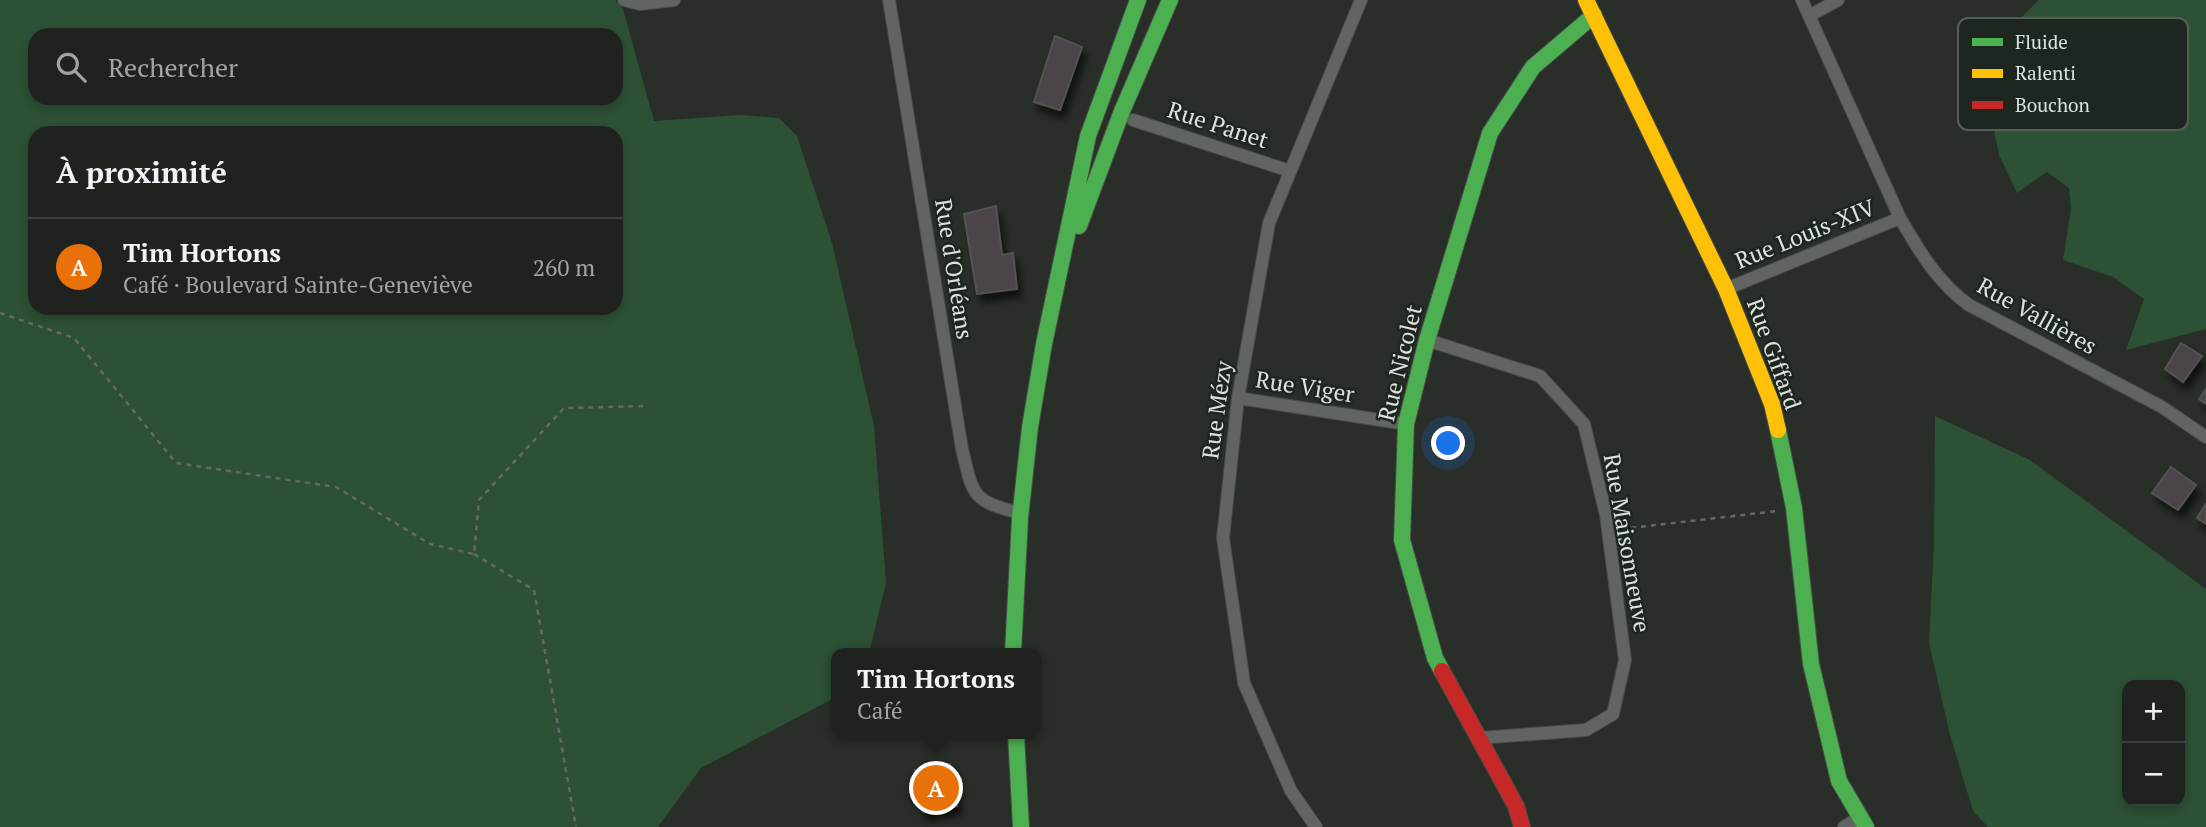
<!DOCTYPE html>
<html lang="fr">
<meta charset="utf-8">
<style>
:root{--surface:#1f221f;--page:#272a28;--text:#f1f3f6;--muted:#a1a4a4;--line:#3c3f3d;--accent:#9ea39e}
body{margin:0;font-family:"PT Serif",serif;background:var(--page);color:var(--text)}
.controls{position:absolute;right:21px;bottom:21px;display:grid;overflow:hidden;border-radius:14px;box-shadow:0 4px 10px #0003}
.controls button{width:63px;height:63px;display:grid;place-items:center;padding:0;border:0;border-bottom:2px solid var(--line);background:var(--surface);color:var(--text);font:35px sans-serif}
.you{position:absolute;left:1449px;top:444px;width:24px;height:24px;margin:-18px;border:5px solid #fff;border-radius:50%;background:#1a73e8;box-shadow:0 0 0 10px #1a73e833}
.badge{display:grid;place-items:center;width:46px;height:46px;border-radius:50%;background:var(--accent);color:#fff;font-size:23px;font-weight:700}
.pin{position:absolute;translate:-50% -50%;border:4px solid #fff;box-shadow:0 2px 7px #0006}
.popup{position:absolute;left:831px;top:648px;width:210px;height:91px;box-sizing:border-box;display:grid;place-content:center;border-radius:14px;background:var(--surface);filter:drop-shadow(0 2px 5px #0005);font-size:23px;white-space:nowrap;color:var(--muted)}
.popup b{font-size:26px;color:var(--text)}
.popup::after{content:'';position:absolute;left:50%;top:100%;margin-left:-14px;border:14px solid transparent;border-top-color:var(--surface)}
.list{margin:0;padding:0;list-style:none}
h2{display:flex;justify-content:space-between;align-items:center;height:91px;margin:0;padding:0 28px;font-size:30px}
h2 small{font-size:23px;font-weight:400;color:var(--muted)}
.list li{display:grid;grid-template-columns:46px 1fr auto;gap:21px;align-items:center;box-sizing:border-box;height:98px;padding:0 28px;border-top:2px solid var(--line)}
.list b{display:block;font-size:26px;white-space:nowrap}
.list p{margin:0;font-size:23px;white-space:nowrap;color:var(--muted)}
.list em{font-size:23px;font-style:normal;color:var(--muted)}
.icon{flex:none;width:38px;height:38px;fill:none;stroke:currentColor;stroke-width:2;stroke-linecap:round;stroke-linejoin:round}
.map{position:relative;flex:none;width:2206px;height:827px;overflow:hidden}
.search{position:absolute;background:var(--surface);box-shadow:0 4px 10px #0003;left:28px;top:28px;width:595px;height:77px;display:flex;align-items:center;gap:18px;box-sizing:border-box;padding:0 24px;border-radius:21px;color:var(--muted);font-size:26px}
.panel{position:absolute;background:var(--surface);box-shadow:0 4px 10px #0003;left:28px;top:126px;width:595px;height:189px;border-radius:21px}
.map>svg:first-child{display:block}
.green{fill:#2c5134;fill-rule:evenodd}
.building{fill:#4c444a;stroke:#525352;stroke-width:2;filter:url(#shadow)}
.lines{fill:none;stroke-linecap:round;stroke-linejoin:round}
.street-casing{stroke:#464b47;stroke-width:14}
.fast-casing{stroke:#464b47;stroke-width:18}
.slow-casing{stroke:#464b47;stroke-width:18}
.jam-casing{stroke:#464b47;stroke-width:18}
.path{stroke:#656965;stroke-width:2.5;stroke-dasharray:5 5;stroke-linecap:butt}
.street{stroke:#616562;stroke-width:12}
.fast{stroke:#4caf50;stroke-width:16}
.slow{stroke:#ffc107;stroke-width:16}
.jam{stroke:#c62828;stroke-width:16}
.labels{text-anchor:middle;stroke-width:5;stroke-linejoin:round;paint-order:stroke}
.street-label{font-size:23px;fill:#dde2dd;stroke:#1d261f}
.key{fill:#1d261f;stroke:#575e58;stroke-width:2}
.key-label{font-size:19px;fill:#dde2dd}
</style>
<div class="map">
<svg width="2206" height="827" viewBox="0 0 2206 827">
<defs>
<filter id="shadow"><feDropShadow dx="4.5" dy="8" stdDeviation="3.5" flood-color="#0009"/></filter>
</defs>
<rect width="100%" height="100%" fill="#292e29"/>
<path class="green" d="M0,0H615L623,9L654,121L740,115L779,118L797,136L832,243L874,426L886,583L869,653H836V697L701,768L658,827H0ZM616,35V98H35V35ZM616,133V308H35V133Z
M2039,0H2206V329L2126,350L2144,299L2113,277L2063,260L2071,209L2069,188L2047,172L2017,193L1999,155L1990,111L1991,47Z
M1935,416L2030,460L2206,589V827H1988L1973,811L1950,735L1929,643L1934,543ZM2127,685H2180V801H2127Z"/>
<path class="building" d="M1055,36L1082,47L1060,110L1034,102Z
M996,206L1002,255L1013,253L1017,289L977,294L964,214Z
M2181,343L2202,356L2183,382L2165,369Z
M2206,389V404L2199,399Z
M2171,467L2196,485L2178,510L2152,493Z
M2206,504V524L2197,518Z
M950,764L957,806L923,812L915,770Z"/>
<g class="lines">
<defs>
<path id="street" d="M624,0L640,4L674,0
M889,0L962,449C973,496 972,501 1020,513
M1802,0L1900,218C1919,251 1938,283 1969,305L2162,407L2206,437
M1809,16L1838,0
M1133,120L1290,171
M1726,289L1900,218
M1427,340L1540,376L1584,424L1606,515L1625,660L1613,714L1586,730L1479,738
M1238,398L1406,424
M1316,827L1291,791L1244,683L1223,538L1238,398L1269,223L1361,0
M1844,827L1860,817"/>
<path id="fast" d="M1079,226L1122,111L1170,0
M1778,430L1794,508L1811,664L1839,781L1866,827
M1013,653L1020,518L1030,427L1044,344L1088,136L1138,0
M1442,671L1435,658L1402,540L1406,424L1427,340L1490,133L1533,67L1594,15
M1016,734L1021,827"/>
<path id="slow" d="M1586,0L1726,289L1772,404L1778,430"/>
<path id="jam" d="M1442,671L1516,806L1522,827"/>
</defs>
<use href="#street" class="street-casing"/>
<use href="#fast" class="fast-casing"/>
<use href="#slow" class="slow-casing"/>
<use href="#jam" class="jam-casing"/>
<path class="path" d="M0,313L74,338L176,463L336,487L430,544L474,554L479,500L564,408L645,406
M1621,529L1777,511
M474,554L534,590L576,827"/>
<use href="#street" class="street"/>
<use href="#fast" class="fast"/>
<use href="#slow" class="slow"/>
<use href="#jam" class="jam"/>
</g>
<g class="labels">
<g class="street-label">
<text transform="translate(1218 125) rotate(18)" y="8">Rue Panet</text>
<text transform="translate(1805 234) rotate(-22)" y="8">Rue Louis-XIV</text>
<text transform="translate(954 269) rotate(81)" y="8">Rue d'Orléans</text>
<text transform="translate(2037 316) rotate(29)" y="8">Rue Vallières</text>
<text transform="translate(1774 354) rotate(70)" y="8">Rue Giffard</text>
<text transform="translate(1400 363) rotate(-76)" y="8">Rue Nicolet</text>
<text transform="translate(1305 387) rotate(9)" y="8">Rue Viger</text>
<text transform="translate(1217 410) rotate(-82)" y="8">Rue Mézy</text>
<text transform="translate(1627 543) rotate(80)" y="8">Rue Maisonneuve</text>
</g>
</g>
<rect x="1958" y="18" width="230" height="112" rx="10" class="key"/>
<rect x="1972" y="38" width="31" height="8" fill="#4caf50"/>
<rect x="1972" y="69" width="31" height="9" fill="#ffc107"/>
<rect x="1972" y="101" width="31" height="8" fill="#c62828"/>
<g class="key-label">
<text x="2015" y="49">Fluide</text>
<text x="2015" y="80">Ralenti</text>
<text x="2015" y="112">Bouchon</text>
</g>
</svg>
<div class="controls">
<button>+</button>
<button>−</button>
</div>
<div class="you"></div>
<div class="pin badge" style="left:936px;top:788px;background:#e8710a">A</div>
<div class="popup"><b>Tim Hortons</b>Café</div>
<div class="search"><svg class="icon" aria-label="search" viewBox="0 0 24 24"><circle cx="10" cy="10" r="6"/><path d="M15 15l6 6"/></svg>Rechercher</div>
<section class="panel">
<h2>À proximité<small></small></h2>
<ul class="list">
<li><span class="badge" style="background:#e8710a">A</span><div><b>Tim Hortons</b><p>Café · Boulevard Sainte-Geneviève</p></div><em>260 m</em></li>
</ul>
</section>
</div>
